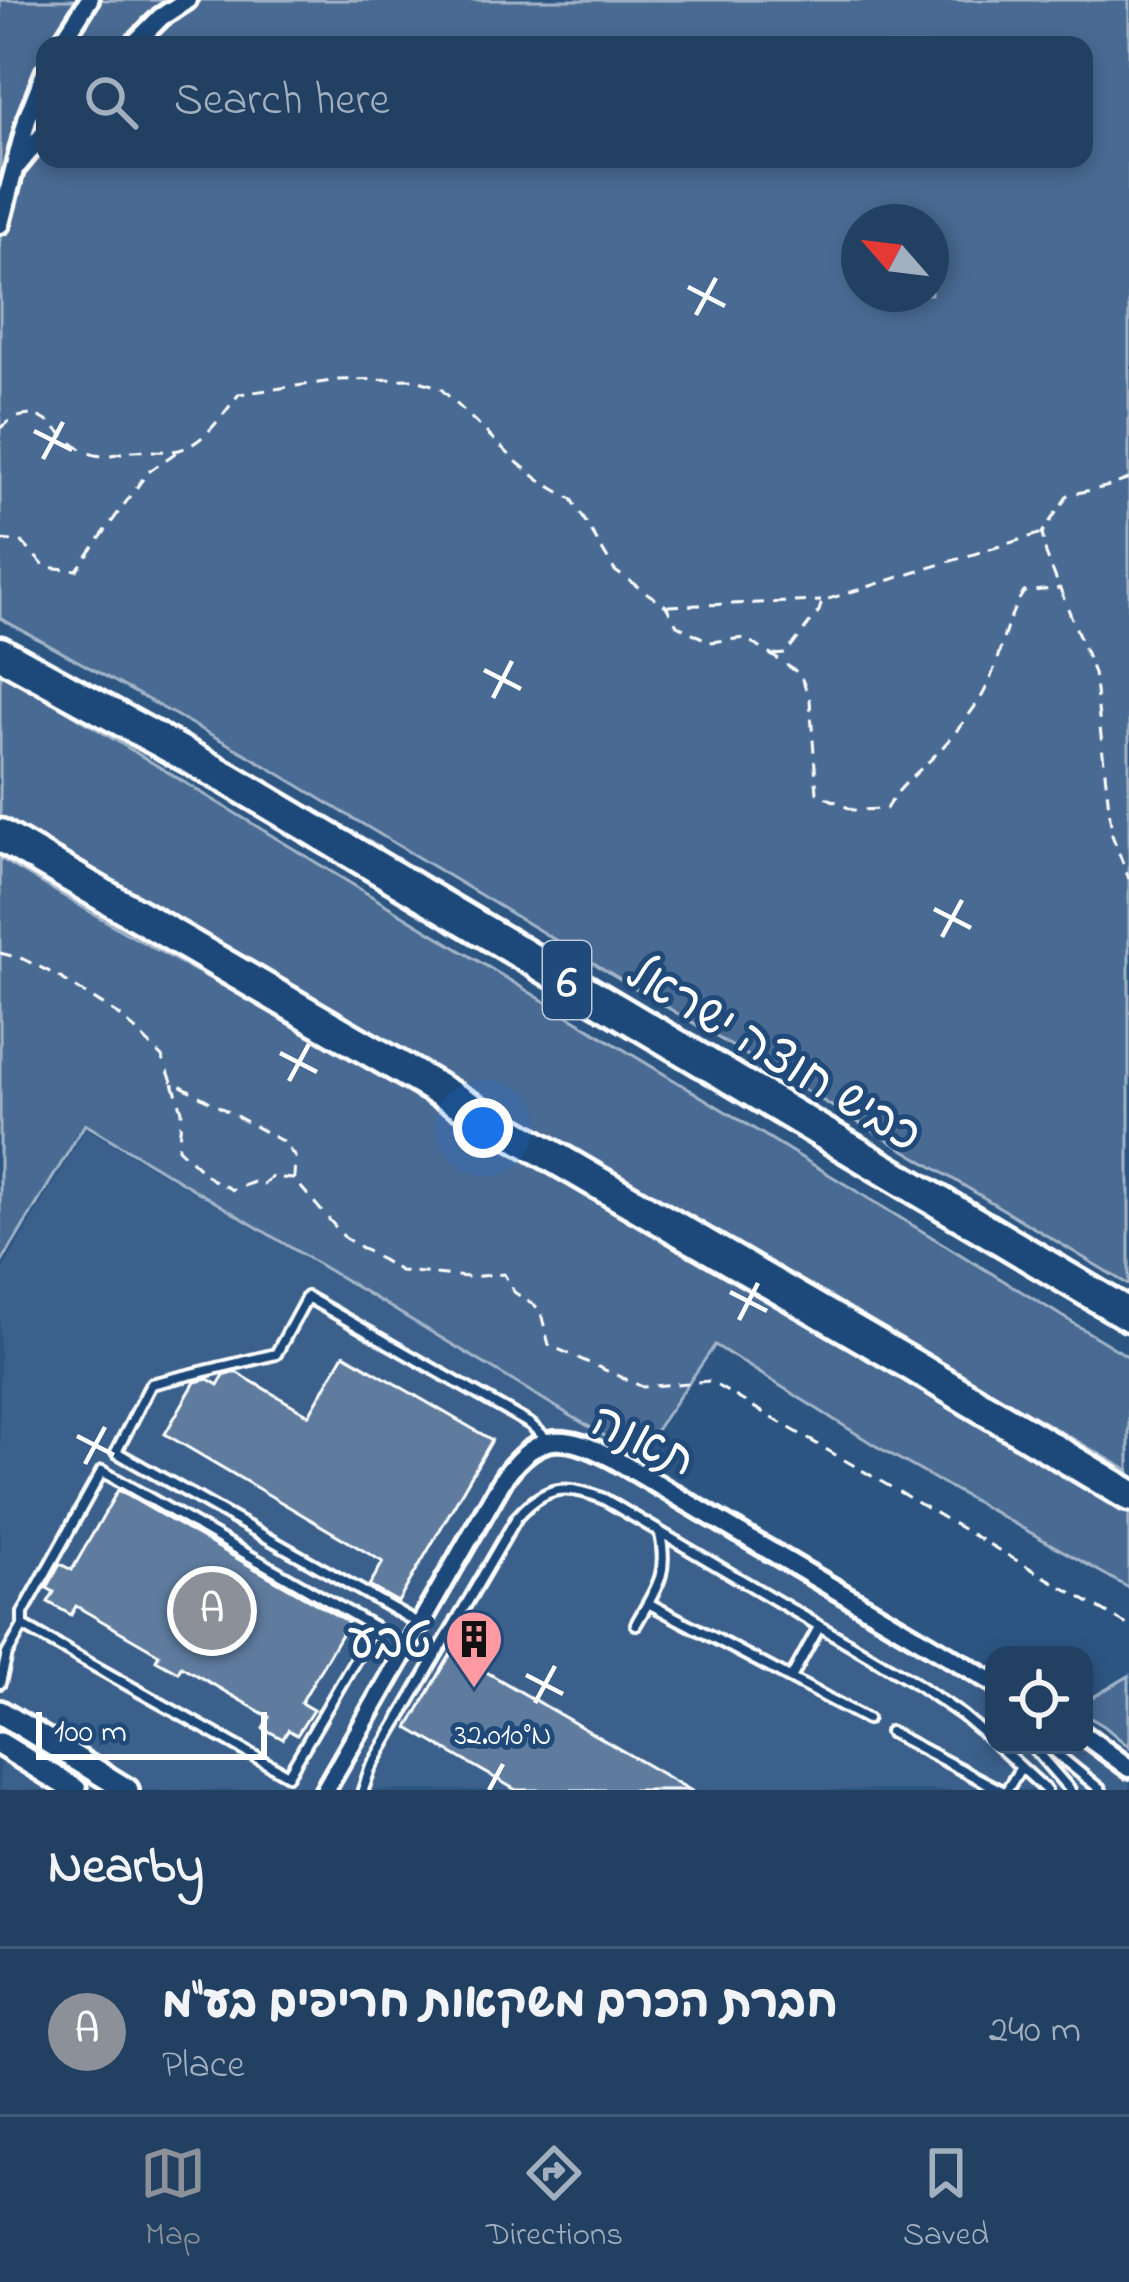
<!DOCTYPE html>
<meta charset="utf-8">
<style>
:root{--surface:#214062;--page:#294768;--text:#f1f3f6;--muted:#a2afbe;--line:#3e5977;--accent:#8c9099}
body{margin:0;font-family:"Indie Flower","Playpen Sans Hebrew",sans-serif;background:var(--page);color:var(--text)}
.controls{position:absolute;right:36px;bottom:36px;display:grid;overflow:hidden;border-radius:24px;box-shadow:0 6px 18px #0003}
.controls button{width:108px;height:108px;display:grid;place-items:center;padding:0;border:0;border-bottom:3px solid var(--line);background:var(--surface);color:var(--text);font:60px sans-serif}
.compass{position:absolute;left:841px;top:204px;width:108px;height:108px;border-radius:50%;background:var(--surface);box-shadow:0 6px 18px #0003;rotate:298deg}
.scale{position:absolute;left:36px;bottom:30px;width:231px;box-sizing:border-box;padding-left:12px;border:6px solid #fff;border-top:0;font-size:33px;line-height:42px;white-space:nowrap;color:#fff;-webkit-text-stroke:9px #1f4a7a;paint-order:stroke}
.you{position:absolute;left:483px;top:1128px;width:42px;height:42px;margin:-30px;border:9px solid #fff;border-radius:50%;background:#1a73e8;box-shadow:0 0 0 18px #1a73e833}
.badge{display:grid;place-items:center;width:78px;height:78px;border-radius:50%;background:var(--accent);color:#fff;font-size:39px;font-weight:700}
.pin{position:absolute;translate:-50% -50%;border:6px solid #fff;box-shadow:0 3px 12px #0006}
.list{margin:0;padding:0;list-style:none}
h2{display:flex;justify-content:space-between;align-items:center;height:156px;margin:0;padding:0 48px;font-size:51px}
h2 small{font-size:39px;font-weight:400;color:var(--muted)}
.list li{display:grid;grid-template-columns:78px 1fr auto;gap:36px;align-items:center;box-sizing:border-box;height:168px;padding:0 48px;border-top:3px solid var(--line)}
.list b{display:block;font-size:45px;white-space:nowrap}
.list p{margin:0;font-size:39px;white-space:nowrap;color:var(--muted)}
.list em{font-size:39px;font-style:normal;color:var(--muted)}
.icon{flex:none;width:66px;height:66px;fill:none;stroke:currentColor;stroke-width:2;stroke-linecap:round;stroke-linejoin:round}
.map{position:relative;flex:none;width:1129px;height:1790px;overflow:hidden}
.search{position:absolute;background:var(--surface);box-shadow:0 6px 18px #0003;left:36px;right:36px;top:36px;height:132px;display:flex;align-items:center;gap:30px;box-sizing:border-box;padding:0 42px;border-radius:24px;color:var(--muted);font-size:45px}
.sheet{height:324px;background:var(--surface)}
nav{display:flex;justify-content:space-around;align-items:center;box-sizing:border-box;height:168px;border-top:3px solid var(--line);background:var(--surface);font-size:33px;color:var(--muted)}
nav a{display:grid;justify-items:center;gap:6px}
nav .on{color:var(--accent)}
.map>svg:first-child{display:block}
.built{fill:#3b618b}
.green{fill:#486b92;stroke:#a4b5c8;stroke-width:3;fill-rule:evenodd}
.building{fill:#5e7c9f;stroke:#fff;stroke-width:3}
.lines{fill:none;stroke-linecap:round;stroke-linejoin:round}
.service-casing{stroke:#fff;stroke-width:16}
.minor-casing{stroke:#fff;stroke-width:26}
.tertiary-casing{stroke:#fff;stroke-width:30}
.motorway-casing{stroke:#fff;stroke-width:39}
.path{stroke:#fff;stroke-width:3;stroke-dasharray:12 9;stroke-linecap:butt}
.service{stroke:#1f4a7a;stroke-width:8}
.minor{stroke:#1f4a7a;stroke-width:16}
.tertiary{stroke:#1f4a7a;stroke-width:21}
.motorway{stroke:#1f4a7a;stroke-width:30}
.ticks{fill:none;stroke:#fff;stroke-width:4.5}
.labels{text-anchor:middle;stroke-width:10;stroke-linejoin:round;paint-order:stroke}
.shield{fill:#1f4a7a;stroke:#bcc9d7;stroke-width:3}
.shield-label{font-size:45px;font-weight:bold;fill:#fff}
.street-label{font-size:48px;fill:#fff;stroke:#1f4a7a}
.poi-label{font-size:48px;fill:#fff;stroke:#1f4a7a;text-anchor:end}
.ticks-label{font-size:30px;text-anchor:middle;fill:#fff;stroke:#1f4a7a;stroke-width:10;stroke-linejoin:round;paint-order:stroke}
</style>
<div class="map">
<svg width="1129" height="1790" viewBox="0 0 1129 1790">
<rect width="100%" height="100%" fill="#2c5582"/>
<filter id="ink" filterUnits="userSpaceOnUse"><feTurbulence type="fractalNoise" baseFrequency=".00833" numOctaves="2"/><feDisplacementMap in="SourceGraphic" scale="24" xChannelSelector="R" yChannelSelector="G"/><feConvolveMatrix kernelMatrix="1 2 1 2 8 2 1 2 1" color-interpolation-filters="sRGB"/></filter>
<g filter="url(#ink)">
<path class="built" d="M86,1128L994,1668V1745H1084V1721L1099,1729L1129,1758V1790H0V1274Z"/>
<path class="green" d="M0,0H1129V1285L246,754L0,618ZM45,45H1084V159H45ZM859,222H931V294H859Z
M0,670L1129,1357V1471L0,822Z
M0,858L126,933L304,1030L1129,1513V1588L876,1446L715,1345L638,1456L85,1124L0,1265Z
M1129,1676V1747L1104,1726L1084,1714L1090,1699Z"/>
<path class="building" d="M344,1354L492,1440L398,1602L369,1586L383,1562L165,1434L195,1382L208,1379L218,1385L224,1375L236,1372L309,1415Z
M118,1490L348,1622L301,1703L313,1710L297,1735L288,1730L283,1739L263,1728L269,1717L181,1666L178,1672L156,1660L159,1654L76,1606L71,1615L48,1602L54,1592L47,1588L60,1564L72,1570Z
M452,1652L690,1790H516L408,1728Z"/>
<g class="lines">
<defs>
<path id="service" d="M648,1603L867,1719
M418,1623L116,1452L151,1384L276,1354L307,1297L530,1424L548,1440
M636,1624C656,1588 669,1576 660,1534
M791,1678L819,1627
M0,1683L7,1654L23,1626L288,1775L374,1627L102,1471L23,1613V1626
M890,1732L1000,1790
M997,1745L1046,1790
M1031,1745L1070,1790
M1046,1745L1101,1790
M363,1790L370,1769L517,1517C545,1486 565,1483 604,1499L911,1680L962,1715L994,1742
M1007,1790L1021,1767"/>
<path id="minor" d="M60,45L89,0
M133,45L161,17L187,0
M18,165L45,132
M0,224L28,116L45,73
M1084,1735L1129,1768
M325,1790L505,1476C540,1430 566,1434 614,1459L994,1683"/>
<path id="tertiary" d="M0,1712L127,1790
M0,1744L75,1790"/>
<path id="motorway" d="M0,653L229,779L1129,1315
M0,835L912,1365L1129,1495"/>
</defs>
<use href="#service" class="service-casing"/>
<use href="#minor" class="minor-casing"/>
<use href="#tertiary" class="tertiary-casing"/>
<use href="#motorway" class="motorway-casing"/>
<path class="path" d="M0,428C46,391 57,445 95,455C106,458 121,452 132,451C147,450 164,453 179,450C205,443 223,414 239,394L339,380L413,379L439,387L518,463L539,480L572,499L615,571L666,606L677,625L710,642L745,638L800,674L810,700L817,793L853,810L886,809C900,784 923,769 942,748C956,732 971,713 982,696C1001,663 1002,623 1024,592L1061,588
M1129,479L1110,486L1068,495L1042,533L1046,554L1094,673L1112,835L1129,879
M0,540L22,542L45,567L77,570L147,473L178,451
M668,606L821,601
M773,655L786,654L819,611L822,601L1042,533
M0,953L23,959L56,975L122,1017L162,1057L172,1081L282,1141L295,1157L294,1179L345,1238L400,1271L469,1277L504,1274L514,1292L540,1309L549,1345L643,1387L709,1381L1129,1626
M173,1083L182,1111L178,1148L211,1179L233,1190L254,1182L263,1184L272,1177L293,1179"/>
<use href="#service" class="service"/>
<use href="#minor" class="minor"/>
<use href="#tertiary" class="tertiary"/>
<use href="#motorway" class="motorway"/>
</g>
</g>
<path class="ticks" d="M688,287L725,306M696,315L716,278M34,431L72,450M43,459L63,422M484,670L521,689M493,698L512,661M934,909L971,928M942,937L962,900M280,1053L317,1072M289,1081L309,1044M730,1292L767,1311M739,1320L758,1283M77,1436L114,1455M85,1464L105,1427M526,1675L563,1694M535,1703L555,1666M489,1790L503,1764"/>
<defs>
<symbol id="building-pin" viewBox="-11 -11 22 30"><path d="M0 17L-7.5 6A9.5 9.5 0 1 1 7.5 6Z" fill="#ff9aa2" stroke="#1f4a7a"/><path d="M-4-6H4V6H1V3H-1V6H-4ZM-2.5-4.3h1.7v1.8h-1.7ZM.8-4.3h1.7v1.8H.8ZM-2.5-1h1.7V.8h-1.7ZM.8-1h1.7V.8H.8Z" fill="#111"/></symbol>
</defs>
<g fill-rule="evenodd">
<use href="#building-pin" x="441" y="1606" width="66" height="90"/>
</g>
<g class="labels">
<rect class="shield" x="543" y="941" width="48" height="78" rx="9"/>
<g class="shield-label">
<text x="567" y="996">6</text>
</g>
<g class="street-label">
<text transform="translate(775 1052) rotate(31)" y="17">כביש חוצה ישראל</text>
<text transform="translate(644 1439) rotate(26)" y="17">תאנה</text>
</g>
<g class="poi-label">
<text x="432" y="1656">טבע</text>
</g>
</g>
<g class="ticks-label">
<text x="503" y="1744">32.010°N</text>
</g>
</svg>
<div class="controls">
<button><svg class="icon" aria-label="locate" viewBox="0 0 24 24"><circle cx="12" cy="12" r="6"/><path d="M12 2v4M12 18v4M2 12h4M18 12h4"/></svg></button>
</div>
<svg class="compass" viewBox="-18 -18 36 36"><path d="M0-13l5 13h-10z" fill="#e53935"/><path d="M0 13l5-13h-10z" fill="#a2afbe"/></svg>
<div class="scale">100 m</div>
<div class="you"></div>
<div class="pin badge" style="left:212px;top:1611px">A</div>
<div class="search"><svg class="icon" aria-label="search" viewBox="0 0 24 24"><circle cx="10" cy="10" r="6"/><path d="M15 15l6 6"/></svg>Search here</div>
</div>
<section class="sheet">
<h2>Nearby<small></small></h2>
<ul class="list">
<li><span class="badge">A</span><div><b>חברת הכרם משקאות חריפים בע&quot;מ</b><p>Place</p></div><em>240 m</em></li>
</ul>
</section>
<nav>
<a class="on"><svg class="icon" aria-label="map" viewBox="0 0 24 24"><path d="M3 6l6-2 6 2 6-2v14l-6 2-6-2-6 2zM9 4v14M15 6v14"/></svg>Map</a>
<a><svg class="icon" aria-label="directions" viewBox="0 0 24 24"><path d="M12 3l9 9-9 9-9-9zM9 14v-3h6M13 9l2 2-2 2"/></svg>Directions</a>
<a><svg class="icon" aria-label="saved" viewBox="0 0 24 24"><path d="M7 4h10v16l-5-4-5 4z"/></svg>Saved</a>
</nav>
